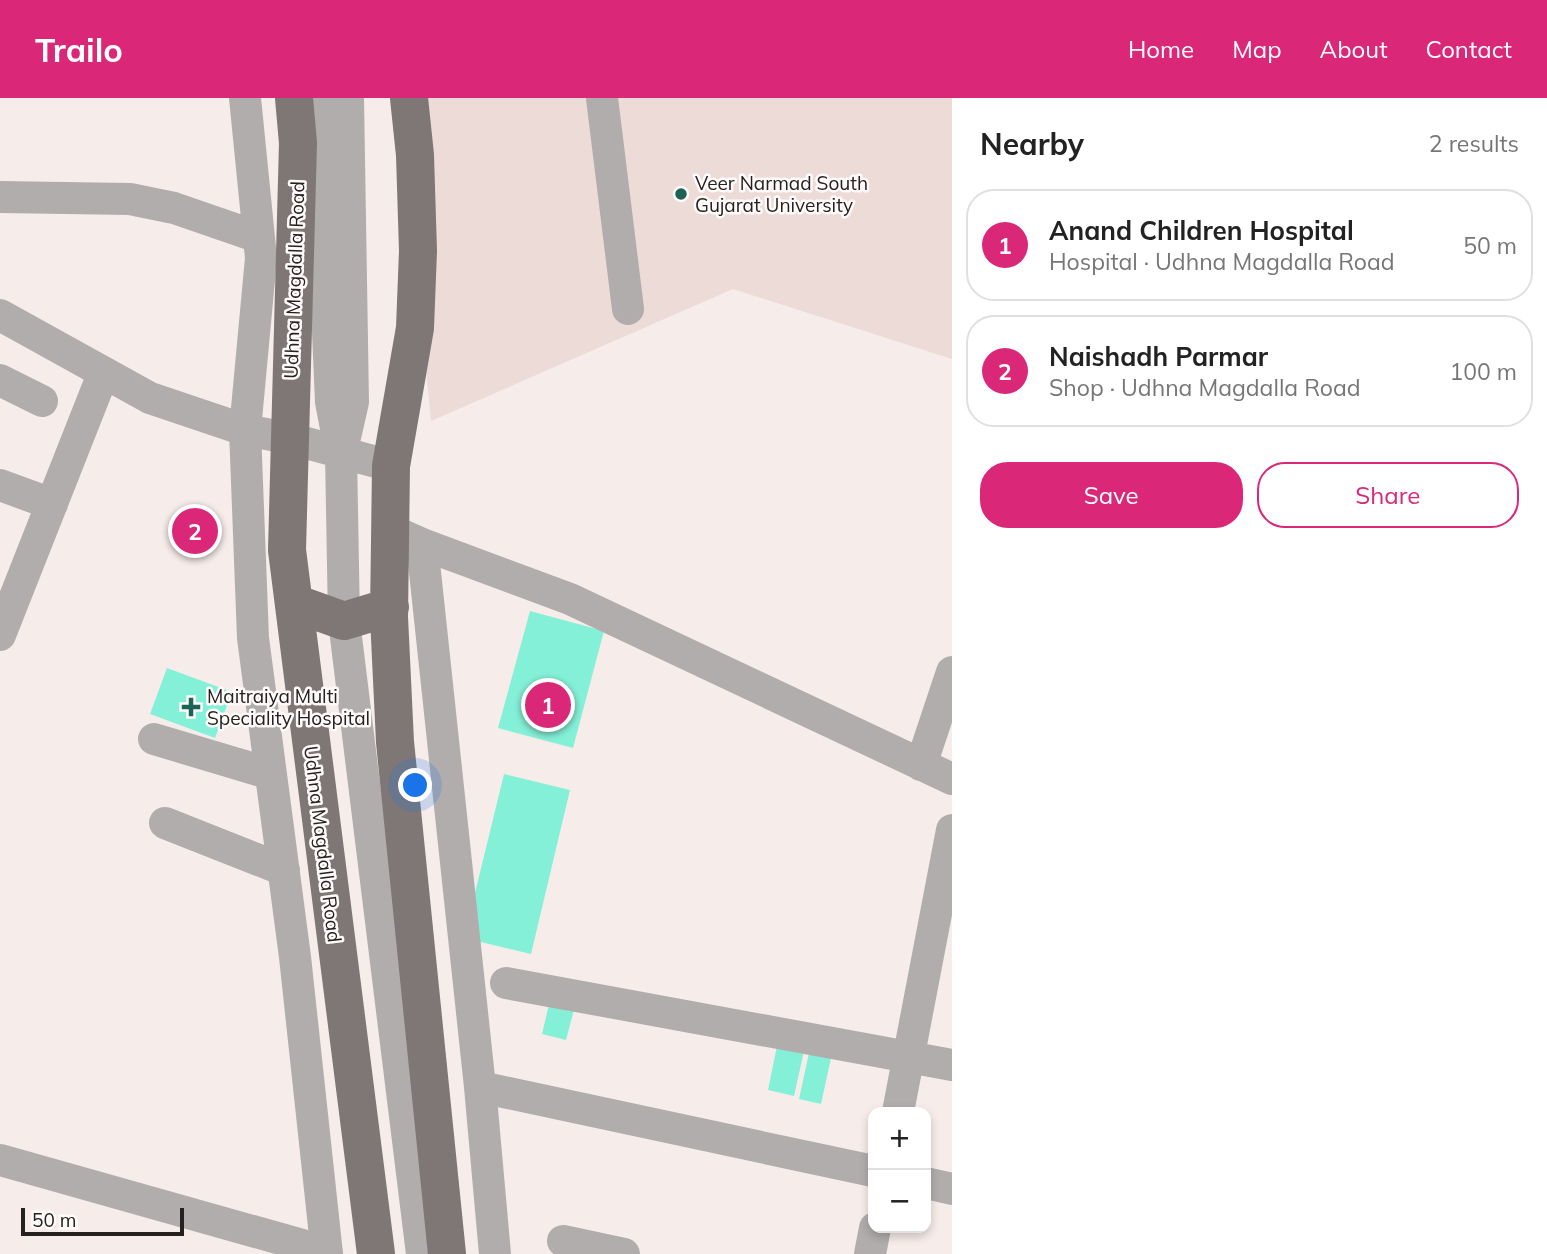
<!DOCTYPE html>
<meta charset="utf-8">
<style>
:root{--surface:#fff;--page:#f2f2f2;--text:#222;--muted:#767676;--line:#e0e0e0;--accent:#db2777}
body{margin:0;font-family:Mulish,sans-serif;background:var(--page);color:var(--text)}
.controls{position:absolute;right:21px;bottom:21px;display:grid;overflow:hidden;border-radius:14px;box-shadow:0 4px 10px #0003}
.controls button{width:63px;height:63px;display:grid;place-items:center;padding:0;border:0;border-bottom:2px solid var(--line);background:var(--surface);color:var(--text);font:35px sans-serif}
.scale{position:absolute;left:21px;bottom:18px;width:163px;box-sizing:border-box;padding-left:7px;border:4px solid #252121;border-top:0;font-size:19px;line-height:24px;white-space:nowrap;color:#252121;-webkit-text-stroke:5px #fffbfa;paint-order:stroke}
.you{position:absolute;left:416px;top:688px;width:24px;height:24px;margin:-18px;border:5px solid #fff;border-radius:50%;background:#1a73e8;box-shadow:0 0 0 10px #1a73e833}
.badge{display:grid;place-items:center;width:46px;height:46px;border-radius:50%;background:var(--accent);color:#fff;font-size:23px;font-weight:700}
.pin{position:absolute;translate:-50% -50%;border:4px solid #fff;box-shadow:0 2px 7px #0006}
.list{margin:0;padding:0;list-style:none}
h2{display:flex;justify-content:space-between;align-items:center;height:91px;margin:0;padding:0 28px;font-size:30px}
h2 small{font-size:23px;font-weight:400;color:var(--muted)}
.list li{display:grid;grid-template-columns:46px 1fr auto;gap:21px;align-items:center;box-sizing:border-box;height:112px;margin:0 14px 14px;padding:0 14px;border:2px solid var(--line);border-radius:28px}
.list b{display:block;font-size:26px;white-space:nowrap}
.list p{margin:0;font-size:23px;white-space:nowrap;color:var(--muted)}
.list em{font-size:23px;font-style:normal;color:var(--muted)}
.actions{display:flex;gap:14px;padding:21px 28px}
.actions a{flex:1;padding:16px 0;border:2px solid var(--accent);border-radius:28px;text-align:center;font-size:24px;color:var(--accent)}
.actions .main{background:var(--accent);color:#fff}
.map{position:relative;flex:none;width:952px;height:1156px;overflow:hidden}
header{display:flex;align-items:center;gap:42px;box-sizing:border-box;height:98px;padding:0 35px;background:var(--accent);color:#fff}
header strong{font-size:33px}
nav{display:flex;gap:38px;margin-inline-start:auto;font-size:24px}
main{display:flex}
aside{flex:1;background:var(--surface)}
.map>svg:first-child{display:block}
.built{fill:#eddbd8}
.building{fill:#85f0d8}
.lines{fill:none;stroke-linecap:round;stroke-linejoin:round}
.minor{stroke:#b1adad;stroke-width:32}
.major{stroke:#7e7776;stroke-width:38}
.poi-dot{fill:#1d6355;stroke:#fffbfa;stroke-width:2.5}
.labels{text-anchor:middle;stroke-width:5;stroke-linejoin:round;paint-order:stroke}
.poi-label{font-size:19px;fill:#252121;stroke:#fffbfa;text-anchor:start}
.street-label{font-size:19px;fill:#252121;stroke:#fffbfa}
</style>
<header>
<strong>Trailo</strong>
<nav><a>Home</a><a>Map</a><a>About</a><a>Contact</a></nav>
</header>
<main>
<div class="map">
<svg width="952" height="1156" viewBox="0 0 952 1156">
<rect width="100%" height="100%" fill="#f6ecea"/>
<path class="built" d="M400,0H952V261L733,191L431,323Z"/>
<path class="building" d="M530,513L604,533L573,650L498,630Z
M167,570L232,594L215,640L150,616Z
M504,676L570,692L531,856L464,840Z
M550,902L575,908L566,942L542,936Z
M777,948L804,953L794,998L768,992Z
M809,955L831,960L821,1006L799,1001Z"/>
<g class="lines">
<path class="minor" d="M245,0L261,160L245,332L253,540L295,859L327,1156
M318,0L331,304L341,356L344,523L422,1156
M602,0L628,211
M0,99L130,101L174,110L258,139
M0,217L150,300L245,332L288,340L391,368
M0,282L42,303
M343,348L353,304L348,0
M0,387L52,406
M388,431L422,446L480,989L495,1156
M422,446L570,501L952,681
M0,537L103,276
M154,641L271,676
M921,667L952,574
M165,725L284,772
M506,885L952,967
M480,989L873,1073
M898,1014L952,732
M0,1062L327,1154
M926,1085L952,1091
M563,1143L624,1156
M870,1156L875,1130"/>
<path class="major" d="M294,0L298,45L287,452L376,1156
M409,0L415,57L418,153L415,230L391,368L389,519L395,644L447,1156
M294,505L344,523L390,509"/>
</g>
<g class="poi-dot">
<circle cx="681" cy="96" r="7"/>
<path d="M187.5 598.5h7v7h7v7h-7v7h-7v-7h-7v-7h7z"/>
</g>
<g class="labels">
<g class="poi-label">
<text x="695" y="92">Veer Narmad South<tspan x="695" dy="22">Gujarat University</tspan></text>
<text x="207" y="605">Maitraiya Multi<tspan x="207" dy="22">Speciality Hospital</tspan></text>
</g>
<g class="street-label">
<text transform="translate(294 182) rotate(-88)" y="7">Udhna Magdalla Road</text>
<text transform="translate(323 746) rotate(83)" y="7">Udhna Magdalla Road</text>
</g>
</g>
</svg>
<div class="controls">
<button>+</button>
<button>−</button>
</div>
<div class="scale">50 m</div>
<div class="you"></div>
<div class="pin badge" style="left:548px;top:607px">1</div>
<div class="pin badge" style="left:195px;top:433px">2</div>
</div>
<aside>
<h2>Nearby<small>2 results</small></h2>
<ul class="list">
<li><span class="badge">1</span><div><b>Anand Children Hospital</b><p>Hospital · Udhna Magdalla Road</p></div><em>50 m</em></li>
<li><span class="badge">2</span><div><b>Naishadh Parmar</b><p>Shop · Udhna Magdalla Road</p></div><em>100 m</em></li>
</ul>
<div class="actions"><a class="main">Save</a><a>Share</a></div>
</aside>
</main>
